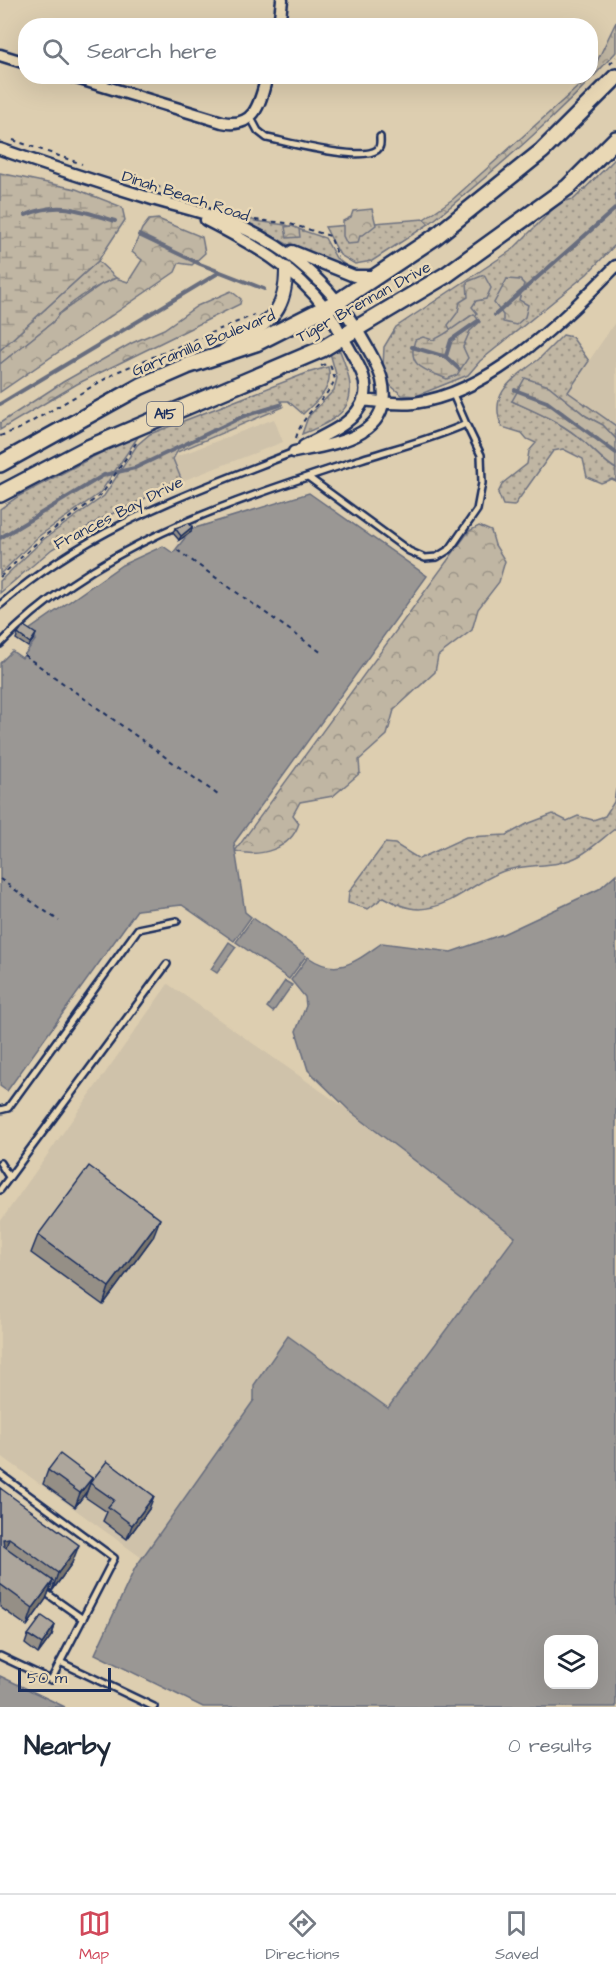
<!DOCTYPE html>
<style>
:root{--surface:#fff;--page:#f2f2f3;--text:#1f2937;--muted:#747a83;--line:#e0e1e3;--accent:#d1495b}
body{margin:0;font-family:"Architects Daughter",sans-serif;background:var(--page);color:var(--text)}
.controls{position:absolute;right:18px;bottom:18px;display:grid;overflow:hidden;border-radius:12px;box-shadow:0 6px 24px #0002}
.controls button{width:54px;height:54px;display:grid;place-items:center;padding:0;border:0;border-bottom:2px solid var(--line);background:var(--surface);color:var(--text);font:30px sans-serif}
.scale{position:absolute;left:18px;bottom:15px;width:93px;box-sizing:border-box;padding-left:6px;border:3px solid #1b2f5e;border-top:0;font-size:16px;line-height:21px;white-space:nowrap;color:#1b2f5e;-webkit-text-stroke:4px #e9d8b5;paint-order:stroke}
.list{margin:0;padding:0;list-style:none}
h2{display:flex;justify-content:space-between;align-items:center;height:78px;margin:0;padding:0 24px;font-size:26px}
h2 small{font-size:20px;font-weight:400;color:var(--muted)}
.icon{flex:none;width:33px;height:33px;fill:none;stroke:currentColor;stroke-width:2;stroke-linecap:round;stroke-linejoin:round}
.map{position:relative;flex:none;width:616px;height:1707px;overflow:hidden}
.search{position:absolute;background:var(--surface);box-shadow:0 6px 24px #0002;left:18px;right:18px;top:18px;height:66px;display:flex;align-items:center;gap:15px;box-sizing:border-box;padding:0 21px;border-radius:24px;color:var(--muted);font-size:22px}
.sheet{height:186px;background:var(--surface)}
nav{display:flex;justify-content:space-around;align-items:center;box-sizing:border-box;height:84px;border-top:2px solid var(--line);background:var(--surface);font-size:16px;color:var(--muted)}
nav a{display:grid;justify-items:center;gap:3px}
nav .on{color:var(--accent)}
.map>svg:first-child{display:block}
.built{fill:#cfc2aa}
.green{fill:url(#green-dots);stroke:#6e7280;stroke-width:1.5}
.forest{fill:url(#forest-crowns);stroke:#6e7280;stroke-width:1.5}
.wetland{fill:url(#wetland-marsh);stroke:#6e7280;stroke-width:1.5}
.water{fill:#9a9794;stroke:#676d7e;stroke-width:1.5;fill-rule:evenodd}
.lines{fill:none;stroke-linecap:round;stroke-linejoin:round}
.stream{stroke:#676d7e;stroke-width:4}
.service-casing{stroke:#1b2f5e;stroke-width:10}
.minor-casing{stroke:#1b2f5e;stroke-width:15}
.tertiary-casing{stroke:#1b2f5e;stroke-width:16}
.primary-casing{stroke:#1b2f5e;stroke-width:20}
.path{stroke:#1b2f5e;stroke-width:2;stroke-dasharray:4.5 4.5;stroke-linecap:butt}
.service{stroke:#e9d8b5;stroke-width:5}
.minor{stroke:#e9d8b5;stroke-width:10}
.tertiary{stroke:#e9d8b5;stroke-width:12}
.primary{stroke:#e9d8b5;stroke-width:15}
.wall{fill:#958f86;stroke:#1b2f5e;stroke-width:1.5}
.shaded-wall{fill:#79746d;stroke:#1b2f5e;stroke-width:1.5}
.building{fill:#ada69c;stroke:#1b2f5e;stroke-width:1.5}
.labels{text-anchor:middle;stroke-width:5;stroke-linejoin:round;paint-order:stroke}
.shield{fill:#e9d8b5;stroke:#596278;stroke-width:1.5}
.shield-label{font-size:15px;font-weight:bold;fill:#1b2f5e}
.street-label{font-size:16px;fill:#1b2f5e;stroke:#e9d8b5}
</style>
<div class="map">
<svg width="616" height="1707" viewBox="0 0 616 1707">
<defs>
<pattern id="green-dots" width="8" height="8" patternUnits="userSpaceOnUse" patternTransform="scale(1.5)"><rect width="8" height="8" fill="#c0b6a3"/><path d="M2 2h.1M6 6h.1" fill="none" stroke="#9b9488" stroke-width="1.8" stroke-linecap="round"/></pattern>
<pattern id="forest-crowns" width="20" height="18" patternUnits="userSpaceOnUse" patternTransform="scale(1.5)"><rect width="20" height="18" fill="#c0b6a3"/><path d="M2 6a3 3 0 1 1 6 0M12 15a3 3 0 1 1 6 0" fill="none" stroke="#9b9488"/></pattern>
<pattern id="wetland-marsh" width="20" height="14" patternUnits="userSpaceOnUse" patternTransform="scale(1.5)"><rect width="20" height="14" fill="#c0b6a3"/><path d="M1 5h8M5 5V1M11 12h8M15 12V8" fill="none" stroke="#9b9488"/></pattern>
</defs>
<rect width="100%" height="100%" fill="#ddceb0"/>
<filter id="ink" filterUnits="userSpaceOnUse"><feTurbulence type="fractalNoise" baseFrequency=".0167" numOctaves="2"/><feDisplacementMap in="SourceGraphic" scale="12" xChannelSelector="R" yChannelSelector="G"/><feConvolveMatrix kernelMatrix="1 2 1 2 8 2 1 2 1" color-interpolation-filters="sRGB"/></filter>
<g filter="url(#ink)">
<path class="built" d="M616,321V426L568,392Z
M274,419L283,442L182,481L173,458Z
M168,984L351,1112L515,1237L388,1408L287,1337L254,1385V1400L142,1558L0,1455V1222Z"/>
<path class="green" d="M616,158V244L587,274L480,361L468,375L416,396L402,395L390,385L383,367L384,347L396,327L512,250L560,202L574,199Z
M238,214L255,221L286,225L325,238L336,258L348,267L294,248L237,216Z
M424,219L429,224L372,261L355,264L340,255L325,227Z
M98,261L116,278C94,287 67,303 53,322L0,364V350Z
M563,335L572,337L589,361L568,392L616,426V439L603,425L586,416L548,386L512,401C534,411 558,421 577,436C591,446 601,460 616,469V481L612,479L601,483L587,477L583,459L563,449L553,451L514,506L503,505L498,493L503,483L527,464L529,451L536,443L527,439L522,433L502,427C487,392 515,378 539,359C547,351 555,343 563,335Z
M334,351H340C360,400 352,415 302,434L308,417L334,390L337,378L330,353Z
M328,367C334,389 317,400 303,414L288,401H281L283,407L177,452L173,459L182,481L99,520L52,549L0,593V581L44,539L104,496L137,445L150,434L307,373Z
M142,431L100,493L39,536L0,574V509L19,496Z
M616,789V828C604,837 592,849 579,856C557,868 530,863 507,870C476,879 453,908 419,909C406,909 395,903 384,897L368,909L348,903L349,892L385,843L395,844L419,859L466,837L507,835L527,824L553,814L567,821L578,816L593,820L605,816L614,802Z"/>
<path class="forest" d="M616,22V52C559,116 495,170 429,224L424,219L453,199L590,76Z
M372,209L376,225L363,235H360L358,243L347,244L343,236V221L351,217L353,211Z
M158,219L202,237L205,253L192,265L179,263L175,272L0,392V364L53,322L59,314L102,284L116,278L128,282L142,260L132,252L142,229L149,220Z
M292,226L299,229L300,237L287,238L285,227Z
M484,275L491,288L486,299L476,301L472,307L477,313L469,329L451,331L448,325L458,312L460,302L468,297L467,282Z
M507,279L520,280L524,284L519,300L528,305L525,317L516,325L503,322V315L494,303Z
M231,291L241,299L240,304L77,384L0,430V423L63,382L132,343L164,329L197,306Z
M479,526L491,531L495,545L505,561L499,582L478,609L472,630L438,656L435,672L394,710L387,735L359,760L360,773L333,796L300,802L293,815L299,823C291,849 260,858 235,851L469,531Z"/>
<path class="wetland" d="M0,173L76,189L122,207L125,220L98,261L0,350Z
M474,314L480,322L470,331L463,347L468,358L457,375L447,379C426,370 406,367 415,340L423,337L433,340C448,334 460,322 474,314Z
M525,378L549,386L586,416L603,425L616,439V469C601,460 591,446 577,436C558,421 534,411 512,401Z"/>
<path class="water" d="M309,493L427,576L234,843L245,912L251,917L234,941L182,905L137,910L7,1091L0,1086V663L12,651L22,658L36,639L29,630L122,565L163,546L173,553L192,529Z
M616,874V1707H203L95,1654L135,1568L254,1400V1385L288,1336L388,1408L515,1237L351,1112L308,1070L296,1031L306,1006L305,997L291,980L308,957C338,978 356,961 382,943L451,952L503,934L599,889ZM548,1640H594V1684H548Z
M253,918L306,956L289,979L236,942Z
M229,942L236,947L217,973L211,969Z
M285,981L292,985L273,1012L267,1007Z
M0,1676L65,1707H0Z"/>
<g class="lines">
<path class="stream" d="M26,215C60,200 81,211 115,221
M139,235L200,264L264,289
M495,315L616,208
M412,347L446,357L459,369
M446,356L451,340L478,321
M515,390L547,402L616,453
M0,404L220,272
M0,538L104,475L135,468L244,416L280,405"/>
<defs>
<path id="service" d="M251,118L258,131L267,138C288,142 360,162 377,150C381,147 380,142 380,137
M308,477L409,551L425,558L437,557L450,549L477,510L482,483L481,455L466,424
M0,605C90,527 185,495 294,452
M0,644C93,547 224,504 349,463C387,450 428,441 466,424L452,392
M0,1110L8,1108L138,929L177,921
M0,1163L9,1177
M0,1190L167,964
M0,1474L114,1558L51,1680L0,1656
M42,1590L83,1619
M60,1662L154,1707"/>
<path id="minor" d="M279,26L282,0
M0,55L26,63
M70,76L222,122C255,129 260,103 267,76
M0,149C48,166 97,182 146,197C174,206 202,211 229,222C285,244 330,283 360,335C368,349 378,364 382,380C395,437 334,444 294,452
M206,220C251,243 295,267 326,309C335,321 341,335 349,348C357,363 370,381 364,399C354,425 326,434 304,446
M292,251L354,276H376
M363,400C380,402 397,405 414,403C491,393 564,319 616,266"/>
<path id="tertiary" d="M224,351C261,323 287,321 286,268"/>
<path id="primary" d="M0,464L141,386L187,366L256,343L339,301L435,237L542,151L616,77
M0,494L86,449L322,349L446,275L568,187L616,139"/>
</defs>
<use href="#service" class="service-casing"/>
<use href="#minor" class="minor-casing"/>
<use href="#tertiary" class="tertiary-casing"/>
<use href="#primary" class="primary-casing"/>
<path class="path" d="M610,64L616,57
M13,140L82,164
M130,179L197,198
M255,220L287,223L330,236L338,257
M321,366L329,363
M0,436L19,429L119,371L254,315
M296,438C304,410 325,403 335,379L329,362
M177,550L322,653
M0,577L43,537L102,494L136,443
M24,655L218,795
M0,879L59,921"/>
<use href="#service" class="service"/>
<use href="#minor" class="minor"/>
<use href="#tertiary" class="tertiary"/>
<use href="#primary" class="primary"/>
</g>
<path class="wall" d="M192,527L191,532L179,540L173,533L175,528Z
M18,634H36L34,639L28,647L16,639Z
M38,1235L153,1237L103,1305L31,1253Z
M48,1470L92,1478L87,1491L75,1507L43,1484Z
M90,1483L149,1509L127,1539L103,1521L107,1512L85,1497Z
M0,1488L72,1563L52,1591L50,1589L46,1599L27,1626L0,1607Z
M55,1625L52,1635L38,1654L25,1644L28,1635Z"/>
<path class="shaded-wall" d="M192,527L191,532L179,540L181,536Z
M160,1219L153,1237L103,1305L109,1287Z
M92,1478L87,1491L75,1507L80,1493Z
M154,1496L149,1509L127,1539L132,1525Z
M9,1538L3,1556V1539Z
M79,1545L72,1563L52,1591L58,1573Z
M53,1581L46,1599L27,1626L33,1608Z
M55,1625L52,1635L38,1654L42,1644Z"/>
<path class="building" d="M189,523L192,527L181,536L175,528Z
M24,626L36,634L30,643L18,634Z
M89,1166L160,1219L109,1287L38,1235Z
M60,1454L92,1478L80,1493L48,1470Z
M107,1461L154,1496L132,1525L108,1507L114,1500L90,1483Z
M0,1488L79,1545L58,1573L9,1538L3,1539L4,1546L53,1581L33,1608L0,1584Z
M42,1616L55,1625L42,1644L28,1635Z"/>
</g>
<g class="labels">
<rect class="shield" x="147" y="402" width="36" height="24" rx="4.5"/>
<g class="shield-label">
<text x="165" y="419">A15</text>
</g>
<g class="street-label">
<text transform="translate(186 195) rotate(18)" y="6">Dinah Beach Road</text>
<text transform="translate(363 301) rotate(-29)" y="6">Tiger Brennan Drive</text>
<text transform="translate(203 342) rotate(-22)" y="6">Garramilla Boulevard</text>
<text transform="translate(118 512) rotate(-27)" y="6">Frances Bay Drive</text>
</g>
</g>
</svg>
<div class="controls">
<button><svg class="icon" aria-label="layers" viewBox="0 0 24 24"><path d="M12 4l9 5-9 5-9-5zM3 14l9 5 9-5"/></svg></button>
</div>
<div class="scale">50 m</div>
<div class="search"><svg class="icon" aria-label="search" viewBox="0 0 24 24"><circle cx="10" cy="10" r="6"/><path d="M15 15l6 6"/></svg>Search here</div>
</div>
<section class="sheet">
<h2>Nearby<small>0 results</small></h2>
<ul class="list">
</ul>
</section>
<nav>
<a class="on"><svg class="icon" aria-label="map" viewBox="0 0 24 24"><path d="M3 6l6-2 6 2 6-2v14l-6 2-6-2-6 2zM9 4v14M15 6v14"/></svg>Map</a>
<a><svg class="icon" aria-label="directions" viewBox="0 0 24 24"><path d="M12 3l9 9-9 9-9-9zM9 14v-3h6M13 9l2 2-2 2"/></svg>Directions</a>
<a><svg class="icon" aria-label="saved" viewBox="0 0 24 24"><path d="M7 4h10v16l-5-4-5 4z"/></svg>Saved</a>
</nav>
